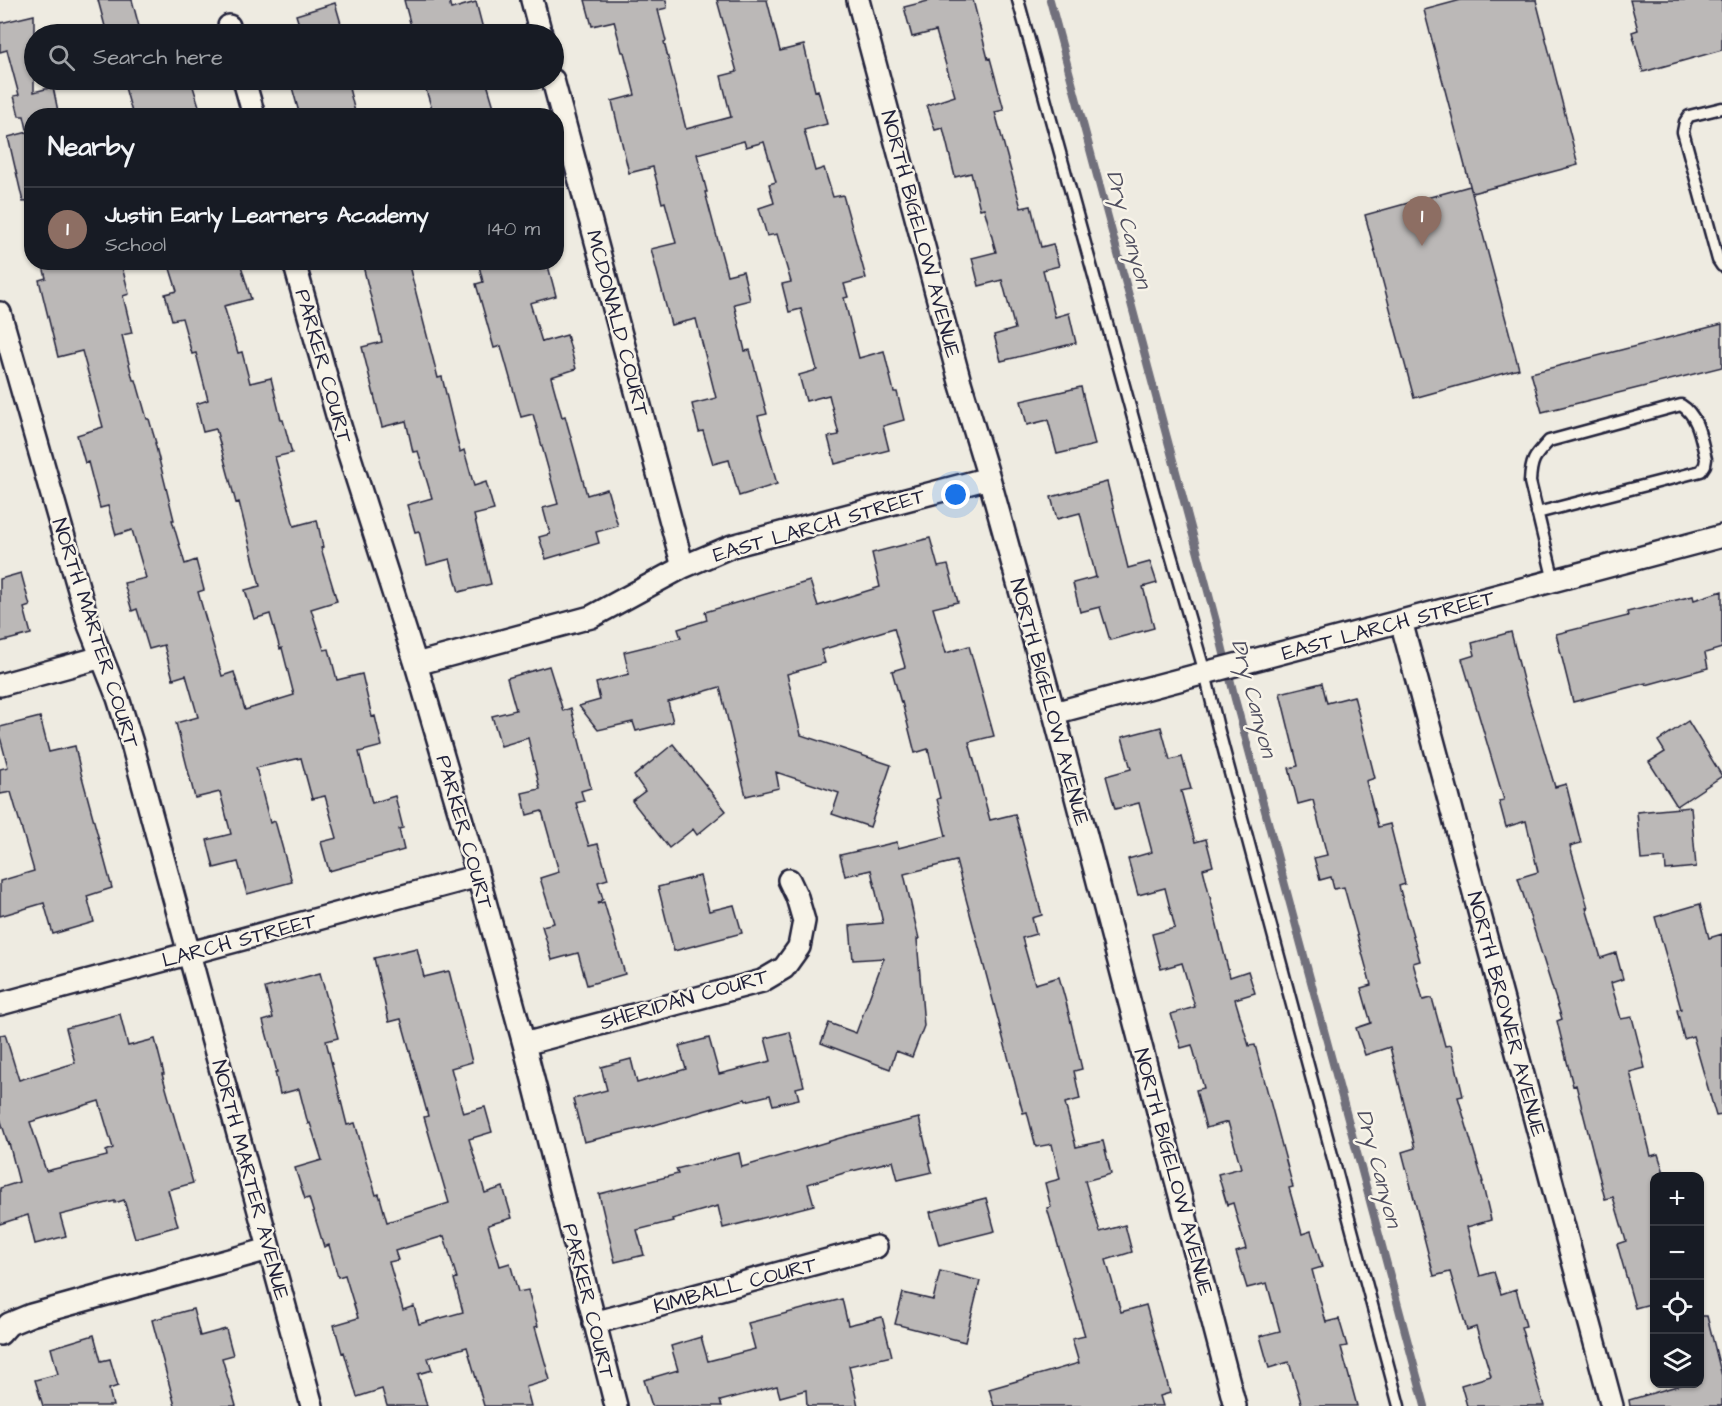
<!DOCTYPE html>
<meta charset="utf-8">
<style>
:root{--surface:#171b24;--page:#242831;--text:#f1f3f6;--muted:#9ea1a6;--line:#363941;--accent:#d1495b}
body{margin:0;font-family:"Architects Daughter",sans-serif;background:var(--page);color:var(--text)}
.controls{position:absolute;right:18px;bottom:18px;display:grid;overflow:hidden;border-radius:12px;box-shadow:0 2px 4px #0004}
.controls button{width:54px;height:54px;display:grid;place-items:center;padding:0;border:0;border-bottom:2px solid var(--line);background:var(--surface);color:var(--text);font:30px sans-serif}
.you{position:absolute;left:956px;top:495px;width:21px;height:21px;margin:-15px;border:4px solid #fff;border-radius:50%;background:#1a73e8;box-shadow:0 0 0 9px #1a73e833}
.badge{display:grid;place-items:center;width:39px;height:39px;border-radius:50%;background:var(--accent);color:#fff;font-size:20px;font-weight:700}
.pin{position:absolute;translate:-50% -50px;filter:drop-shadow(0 2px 3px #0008)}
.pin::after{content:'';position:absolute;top:32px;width:21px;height:18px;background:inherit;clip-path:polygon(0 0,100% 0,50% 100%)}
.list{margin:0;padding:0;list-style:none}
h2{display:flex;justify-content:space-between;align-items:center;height:78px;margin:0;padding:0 24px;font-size:26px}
h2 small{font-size:20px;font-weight:400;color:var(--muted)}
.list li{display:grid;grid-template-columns:39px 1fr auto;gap:18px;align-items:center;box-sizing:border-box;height:84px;padding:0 24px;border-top:2px solid var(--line)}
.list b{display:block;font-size:22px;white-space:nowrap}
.list p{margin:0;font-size:20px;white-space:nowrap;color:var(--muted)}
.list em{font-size:20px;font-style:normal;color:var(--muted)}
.icon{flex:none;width:33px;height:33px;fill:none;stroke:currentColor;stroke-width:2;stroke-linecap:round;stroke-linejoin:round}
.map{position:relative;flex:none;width:1722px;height:1406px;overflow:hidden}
.search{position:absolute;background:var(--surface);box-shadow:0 2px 4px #0004;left:24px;top:24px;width:540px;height:66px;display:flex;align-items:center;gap:15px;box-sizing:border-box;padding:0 21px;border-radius:33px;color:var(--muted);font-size:22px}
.panel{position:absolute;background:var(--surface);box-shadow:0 2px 4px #0004;left:24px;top:108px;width:540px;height:162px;border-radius:24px}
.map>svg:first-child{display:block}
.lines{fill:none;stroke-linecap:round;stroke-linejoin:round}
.stream{stroke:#716f7b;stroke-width:8}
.building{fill:#bbb8b7;stroke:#22223b;stroke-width:1.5;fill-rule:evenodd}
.service-casing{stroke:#22223b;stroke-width:15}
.minor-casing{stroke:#22223b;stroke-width:26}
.service{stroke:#f7f3e8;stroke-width:10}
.minor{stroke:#f7f3e8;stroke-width:21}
.labels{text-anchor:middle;stroke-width:5;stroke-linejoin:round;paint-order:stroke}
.street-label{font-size:21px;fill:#22223b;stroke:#f7f3e8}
.water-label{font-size:22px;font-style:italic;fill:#504f60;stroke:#f7f3e8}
</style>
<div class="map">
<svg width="1722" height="1406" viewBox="0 0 1722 1406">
<rect width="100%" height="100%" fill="#eeebe1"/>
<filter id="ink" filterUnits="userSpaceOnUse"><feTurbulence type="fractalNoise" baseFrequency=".0167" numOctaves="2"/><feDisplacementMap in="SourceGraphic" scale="12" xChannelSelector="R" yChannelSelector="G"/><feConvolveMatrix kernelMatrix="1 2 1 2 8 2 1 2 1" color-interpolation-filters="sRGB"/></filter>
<g filter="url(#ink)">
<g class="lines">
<path class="stream" d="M1050,0L1217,625L1235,699L1425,1406"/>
</g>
<path class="building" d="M98,0H132L141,34H107Z
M404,0H449L451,9L476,2L483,29L465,34H413Z
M585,0H666L667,8L658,10L666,41L664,42L686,129L731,117L721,76L737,72L717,0H767L780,51L804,45L815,91L818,90L827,124L804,130L815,171L824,168L833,197L843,195L866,278L844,284L848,297L844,298L859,358L884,351L894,392H897L904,420L883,426L889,450L835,464L828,437L839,435L829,395L806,401L799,375L817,370L801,309L789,312L782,284L791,282L777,234L767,236L759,208L774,203L769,184L776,182L764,142L746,147L744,141L697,154L707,192H705L727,275L743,271L750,300L734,304L745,351L750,350L767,414L758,416L777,484L739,496L729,460L713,464L703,431L699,432L692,404L716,398L696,319L671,325L651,249L676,243L665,202L662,203L653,167L629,173L612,101L635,95L624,52H622L614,21L592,26Z
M932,0H973L988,59L990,58L1004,110L995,112L1021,208L1031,206L1041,247L1053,244L1059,266L1043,270L1055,317L1069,313L1076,343L1001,361L994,335L1015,329L1002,280L979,286L972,258L996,252L984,208L980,209L971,173L955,177L943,128L935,130L927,105L955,96L936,31L912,37L904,7Z
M1461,0H1536L1578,165L1472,193L1424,10Z
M1630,0H1722V50L1643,72L1632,32L1638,30Z
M335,3L344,34H302L296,15Z
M34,15V92L53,87L59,116H32V129H27L24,116H19L14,96L19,95L7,50L0,52V23Z
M123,80H166L167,85L185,80H191L202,116H133Z
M290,80H347L356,116H300Z
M423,80H486L494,107L466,116H434Z
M32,131V201L23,202L8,137Z
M1470,186L1519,369L1414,398L1365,215Z
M42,262H104L105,267L121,263L129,294L123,296L132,333L122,335L133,380H136L147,419H149L156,443H155L174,520H172L185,564L196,560L204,590L198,592L222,676L234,672L245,710L294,695L282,648L280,649L270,614L254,619L245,590L260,586L239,502L236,503L216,429L203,432L196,404L208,400L196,353L192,354L182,318L172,320L165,294L177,291L168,262H240L251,299L224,306L238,353L242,352L250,383L271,378L281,420H283L292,453L275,457L294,526L317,520L323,547L321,548L337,601L311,609L324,650L329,649L337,680L362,674L372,717L375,716L382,746L359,752L372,803L395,796L403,828L399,829L404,850L329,871L321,842L337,838L325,796L312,799L301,758L256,768L270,823L275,821L292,882L247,894L238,862L214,868L207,840L231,834L220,792L195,798L176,723L198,717L186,675L173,679L164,645L149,649L137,609L132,611L124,583L146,578L132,530L116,535L108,506L100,508L88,462L85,463L77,435L103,427L82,351L58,357L39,280L46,278Z
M362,262H408L438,378L442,377L460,452L464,450L474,486L486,482L494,510L474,515L491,584L459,592L450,559L427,565L419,531L415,532L407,505L432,498L418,451L413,452L406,421L382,427L362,347L382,342Z
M478,262H547L556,296L530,303L542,342L567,335L576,369L551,377L562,417L565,416L587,495L607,489L618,526L596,532L599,543L546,559L539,537L550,534L543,508L558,504L533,414L521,417L501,346L494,348L476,284L483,282Z
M1722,324V367L1542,412L1531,373Z
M1081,387L1095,445L1057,454L1048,420L1027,425L1021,401Z
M1107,482L1128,568L1150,562L1157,583L1143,587L1154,628L1110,640L1100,607L1080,612L1073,583L1096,577L1080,513L1057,519L1051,497Z
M930,538L938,567L948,565L958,602L933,608L946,653L969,646L994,736L969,742L990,820L1015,814L1042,915L1032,918L1036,934L1022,938L1035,984L1059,977L1067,1006L1082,1069L1074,1071L1080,1099L1065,1103L1076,1147L1103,1141L1111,1174L1085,1181L1100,1232L1125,1225L1132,1252L1106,1260L1121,1312L1146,1305L1170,1393L1160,1396L1163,1406H994L989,1389L1079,1363L1072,1339L1085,1336L1047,1208L1051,1207L1045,1183L1060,1179L1052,1144L1036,1147L1027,1112L1023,1113L956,861L904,874L919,939H917L924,1026L912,1057L896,1051L890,1069L821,1043L829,1023L856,1033L884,958L853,960L850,926L883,923L871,870L845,876L840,855L897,842L898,848L946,836L937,799L940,798L928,749L915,753L902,702L901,703L892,671L905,667L894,628L821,650L825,663L787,674L801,735L891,765L870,827L832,814L839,793L776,772L779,788L746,796L720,687L668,702L673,722L636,731L633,722L598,730L579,706L600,700L596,683L629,674L624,652L681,638L678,629L707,620L705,612L810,581L818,606L880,587L872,553Z
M21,573L30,606L24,608L31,634L0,642V579Z
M1722,591V648L1705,653L1708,668L1646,685V683L1573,702L1556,634L1628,616L1627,612L1693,596L1694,600Z
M1511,632L1523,680L1555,787L1566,784L1581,843L1570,846L1588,908H1586L1601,958L1616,953L1623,979L1611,983L1621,1019L1632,1017L1645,1068L1630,1072L1651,1156L1658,1154L1665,1176H1654V1303L1635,1308L1617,1244L1626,1241L1613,1197L1605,1199L1576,1085L1573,1086L1557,1021L1562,1019L1518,878L1538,872L1526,821L1506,827L1499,801L1504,800L1462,659L1475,655L1472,643Z
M549,666L563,711L571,708L591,788L581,791L584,801L576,803L589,846L598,844L608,879L598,882L603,899L597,904L604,902L625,974L587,985L578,953L552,960L542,926L554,923L540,878L559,872L542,811L527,815L522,793L540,789L528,738L501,746L492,716L516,710L507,678Z
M1322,683L1327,703L1354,696L1375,778L1366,781L1378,827L1390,824L1405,884L1399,886L1420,961L1413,963L1423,1000L1432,998L1445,1046L1451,1045L1463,1096L1458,1097L1483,1182H1482L1491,1220L1467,1227L1480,1276L1494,1272L1501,1294L1516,1289L1526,1326L1521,1327L1544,1406H1467L1461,1385L1491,1376L1476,1327L1467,1330L1450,1272L1434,1276L1402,1152L1415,1148L1390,1047L1365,1055L1356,1028L1371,1023L1361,988L1371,985L1344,887L1334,889L1331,877L1320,880L1314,858L1327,855L1313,800L1298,804L1289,768L1298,766L1280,693Z
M40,717L49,752L75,746L81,773L112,888L87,896L94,922L53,934L44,903L0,916V881L34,871L11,792L0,794V769L8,767L0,737V727Z
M1688,721L1722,776L1677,806L1649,762L1665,752L1658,741Z
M1161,727L1170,760L1182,757L1191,789L1181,791L1195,842L1206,839L1213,866L1203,869L1230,977L1248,971L1255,993L1235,999L1249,1046L1255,1045L1293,1187L1289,1188L1302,1234L1311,1231L1322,1267L1312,1270L1326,1322L1339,1319L1347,1346L1341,1347L1357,1406H1302L1289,1362L1269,1368L1260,1336L1280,1331L1267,1283L1247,1288L1236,1252L1246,1249L1233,1203L1227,1205L1218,1174L1241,1168L1228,1122L1206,1128L1196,1090L1204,1088L1192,1045L1181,1048L1171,1014L1195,1007L1182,963L1161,969L1152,934L1175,928L1165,888L1138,895L1128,859L1152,852L1139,803L1115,809L1106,776L1131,769L1122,737Z
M673,744L726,811L697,835L693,829L669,848L632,801L645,791L634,776Z
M1691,807L1696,867L1666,870L1665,858L1641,860L1637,812Z
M700,876L709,911L734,905L742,933L674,951L658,887Z
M1700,904L1709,938L1722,934V1115L1716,1116L1693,1036L1684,1039L1677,1010L1681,1009L1655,917Z
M417,948L424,977L449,971L472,1062L451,1068L463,1113L485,1107L492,1132L469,1139L485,1193L503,1187L512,1218L488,1225L500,1266L510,1263L518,1292L528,1290L538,1326L535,1327L550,1380L526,1387L531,1406H484L467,1347L428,1358L432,1370L418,1374L427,1406H387L382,1389L357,1397L344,1352L342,1353L334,1325L358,1318L345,1275L338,1277L329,1245L324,1247L309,1198L305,1199L295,1168L322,1160L310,1123L308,1124L299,1089L280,1094L275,1072H277L263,1021L273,1018L265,988L320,973L338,1038L326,1041L347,1125L355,1123L376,1195L379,1194L387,1222L449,1203L424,1117L428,1116L401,1019L389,1022L374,958ZM444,1236L457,1278L454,1279L463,1312L419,1324L414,1306L403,1310L389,1262L398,1260L395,1251Z
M120,1014L128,1046L155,1039L164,1074H162L193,1183L168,1190L178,1226L135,1238L124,1200L115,1203V1201L60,1215L66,1236L35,1244L28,1215L0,1224V1188L19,1182L9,1143L8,1144L0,1118V1035L5,1034L19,1080L75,1063L66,1028ZM99,1101L113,1148L106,1151L107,1156L46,1171L30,1122Z
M790,1032L804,1086L796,1088L799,1099L773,1105L770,1095L746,1101L745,1099L658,1124L584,1142L573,1099L607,1090L601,1067L631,1059L637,1083L686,1069L679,1046L709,1038L719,1074L771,1061L765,1038Z
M919,1118L932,1172L898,1180L893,1161L844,1173L808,1184L814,1205L723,1228L718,1206L672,1219L673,1221L637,1230L644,1255L615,1262L599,1194L678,1174L676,1169L739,1153L742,1167L847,1136Z
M986,1198L995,1231L939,1245L930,1212Z
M940,1271L980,1281L965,1342L895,1324L903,1293L933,1300Z
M842,1299L848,1325L882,1317L892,1356L849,1366L858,1406H807L806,1390L780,1397L777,1386L720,1401L722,1406H652L644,1380L678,1370L671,1346L701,1337L708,1361L755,1349L748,1323Z
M193,1309L200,1336L226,1329L233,1355L222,1358L236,1406H175L152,1320Z
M1700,1316H1707L1722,1376V1406H1630L1629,1400L1687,1383H1700Z
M94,1335L101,1361L110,1359L118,1386L109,1389L113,1406H43L35,1380L58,1374L51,1348Z"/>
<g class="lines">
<defs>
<path id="service" d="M1018,0L1163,527L1205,673L1218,728L1399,1406
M1722,108L1689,116L1685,122L1683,132L1718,260L1722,266
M1537,513L1701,471L1705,465L1706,459C1701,440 1699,416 1681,405L1549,441C1534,457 1531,460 1530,482L1554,581"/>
<path id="minor" d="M532,0L541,34
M858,0L960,382L989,478L1054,713L1235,1406
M229,26L231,34
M244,80L254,116
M553,80L683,567
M294,262L340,426L416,664L478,876L524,1044L616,1406
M0,313L89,625L118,698L131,740L312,1406
M1401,621L1612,1406
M416,664L591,617L683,567L732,546L989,478
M0,685L102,657
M1054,713L1722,536
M0,1004L478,876
M524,1044L762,981L784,968L799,947L804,921L797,897L789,880
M594,1323L876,1247
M0,1334L9,1324L31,1315L269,1249"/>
</defs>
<use href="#service" class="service-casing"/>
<use href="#minor" class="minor-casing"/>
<use href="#service" class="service"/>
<use href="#minor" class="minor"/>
</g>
</g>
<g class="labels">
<g class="street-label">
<text transform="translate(921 234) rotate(75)" y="7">NORTH BIGELOW AVENUE</text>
<text transform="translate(618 323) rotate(75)" y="7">MCDONALD COURT</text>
<text transform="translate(324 366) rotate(74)" y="7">PARKER COURT</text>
<text transform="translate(819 525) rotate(-16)" y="7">EAST LARCH STREET</text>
<text transform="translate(1388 625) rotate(-15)" y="7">EAST LARCH STREET</text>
<text transform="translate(96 633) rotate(72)" y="7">NORTH MARTER COURT</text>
<text transform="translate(1050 702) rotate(75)" y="7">NORTH BIGELOW AVENUE</text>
<text transform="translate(465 832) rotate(74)" y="7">PARKER COURT</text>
<text transform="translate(239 940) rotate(-15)" y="7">LARCH STREET</text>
<text transform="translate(684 999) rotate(-16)" y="7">SHERIDAN COURT</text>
<text transform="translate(1507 1014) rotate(75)" y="7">NORTH BROWER AVENUE</text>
<text transform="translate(1174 1172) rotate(75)" y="7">NORTH BIGELOW AVENUE</text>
<text transform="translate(251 1180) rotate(75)" y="7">NORTH MARTER AVENUE</text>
<text transform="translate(735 1285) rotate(-15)" y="7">KIMBALL COURT</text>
<text transform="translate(589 1301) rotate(76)" y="7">PARKER COURT</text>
</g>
<g class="water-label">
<text transform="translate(1130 229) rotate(75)" y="8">Dry Canyon</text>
<text transform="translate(1255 698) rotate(75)" y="8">Dry Canyon</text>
<text transform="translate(1380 1168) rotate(75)" y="8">Dry Canyon</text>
</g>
</g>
</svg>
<div class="controls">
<button>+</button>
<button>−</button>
<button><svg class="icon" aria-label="locate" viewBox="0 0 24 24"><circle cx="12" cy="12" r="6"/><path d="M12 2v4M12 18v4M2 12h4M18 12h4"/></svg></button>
<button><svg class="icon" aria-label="layers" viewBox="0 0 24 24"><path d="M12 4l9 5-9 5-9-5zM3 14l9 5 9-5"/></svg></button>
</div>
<div class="you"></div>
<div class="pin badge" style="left:1422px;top:246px;background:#8d6e63">1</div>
<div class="search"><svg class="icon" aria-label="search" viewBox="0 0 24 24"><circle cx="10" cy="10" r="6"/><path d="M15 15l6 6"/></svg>Search here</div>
<section class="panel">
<h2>Nearby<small></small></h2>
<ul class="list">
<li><span class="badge" style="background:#8d6e63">1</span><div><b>Justin Early Learners Academy</b><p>School</p></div><em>140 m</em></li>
</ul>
</section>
</div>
